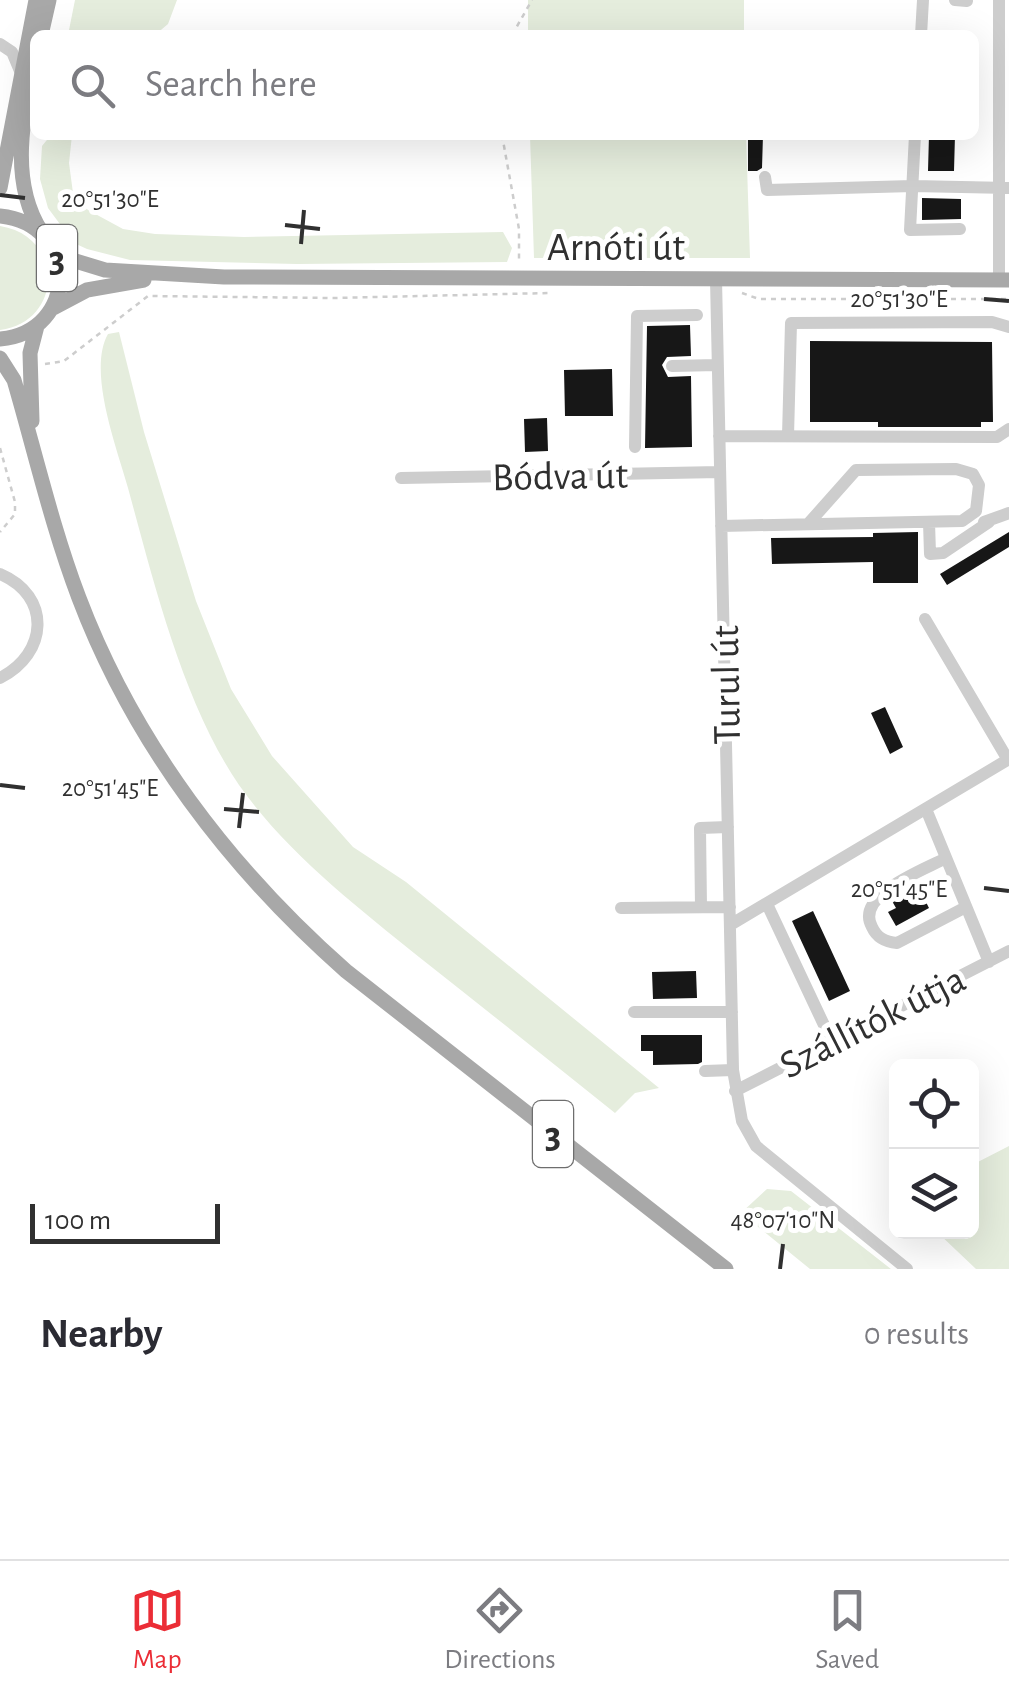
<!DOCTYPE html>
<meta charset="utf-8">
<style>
:root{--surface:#fff;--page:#f2f2f3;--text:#2b2b33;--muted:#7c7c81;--line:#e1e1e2;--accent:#eb2d36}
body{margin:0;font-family:"Alegreya Sans",sans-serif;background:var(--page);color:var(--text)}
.controls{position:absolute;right:30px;bottom:30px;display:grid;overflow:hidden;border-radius:15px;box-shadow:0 10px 40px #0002}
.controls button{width:90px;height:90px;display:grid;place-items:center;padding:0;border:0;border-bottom:2px solid var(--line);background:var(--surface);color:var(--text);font:50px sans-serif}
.scale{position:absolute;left:30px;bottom:25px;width:190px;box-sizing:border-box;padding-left:10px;border:5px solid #303030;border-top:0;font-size:28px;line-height:35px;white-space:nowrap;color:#303030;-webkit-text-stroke:8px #fff;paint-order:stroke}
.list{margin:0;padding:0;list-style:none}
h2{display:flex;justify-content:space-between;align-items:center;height:130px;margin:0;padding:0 40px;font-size:42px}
h2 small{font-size:32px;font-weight:400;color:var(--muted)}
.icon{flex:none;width:55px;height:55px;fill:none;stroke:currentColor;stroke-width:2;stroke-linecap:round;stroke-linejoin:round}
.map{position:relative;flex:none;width:1009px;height:1269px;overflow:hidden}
.search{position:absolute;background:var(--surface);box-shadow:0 10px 40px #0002;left:30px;right:30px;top:30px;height:110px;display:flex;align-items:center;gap:25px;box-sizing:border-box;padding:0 35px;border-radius:15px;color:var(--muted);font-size:38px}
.sheet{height:290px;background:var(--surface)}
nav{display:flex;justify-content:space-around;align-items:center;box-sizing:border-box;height:140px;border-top:2px solid var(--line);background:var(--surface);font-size:28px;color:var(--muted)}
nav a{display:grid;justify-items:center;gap:5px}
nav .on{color:var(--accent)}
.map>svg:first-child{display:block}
.green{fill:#e5eddd}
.building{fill:#171717}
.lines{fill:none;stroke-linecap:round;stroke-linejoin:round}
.path{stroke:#cdcdcd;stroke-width:2.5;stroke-dasharray:5 5;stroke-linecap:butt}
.minor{stroke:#cdcdcd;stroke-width:12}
.major{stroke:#a8a8a8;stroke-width:15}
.ticks{fill:none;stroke:#303030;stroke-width:4}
.labels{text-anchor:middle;stroke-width:10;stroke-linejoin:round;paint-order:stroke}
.shield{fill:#fff;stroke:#6e6e6e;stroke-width:2.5}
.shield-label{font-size:38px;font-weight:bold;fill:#303030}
.street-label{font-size:40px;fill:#303030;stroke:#fff}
.ticks-label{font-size:25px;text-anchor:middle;fill:#303030;stroke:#fff;stroke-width:10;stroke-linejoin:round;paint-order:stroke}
</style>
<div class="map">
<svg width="1009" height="1269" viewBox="0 0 1009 1269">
<rect width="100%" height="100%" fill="#fff"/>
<path class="green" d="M75,0H177L168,24L155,35H68Z
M528,0H744V35H528Z
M51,135H72L69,163L73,193L88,210L123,229L155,234L244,237L503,232L512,248L507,262L297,264L130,260L87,249L74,243L48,208L40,179L42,146Z
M530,135H746L750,258H534Z
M0,226C64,236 64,321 0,330Z
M119,332L144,432L196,601L231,689L272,756L353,847L406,882L659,1088L635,1093L615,1113C550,1061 485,1009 419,957C355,905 287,853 239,785C183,703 154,583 128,488C117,448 87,371 108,334Z
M1009,1146V1269H976L937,1232H972V1165Z
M767,1189L791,1191L891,1269H810L741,1213Z"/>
<path class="building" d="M748,135H763L762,168L757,171H748Z
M929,135H955L954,171H928Z
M922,198L961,199V219L922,220Z
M690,325L691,356L667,357L662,365L668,377L691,376L692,447L645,448L647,326Z
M810,341L992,342L993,422H981V427H878V422H810Z
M612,369L613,416H565L564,370Z
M547,418L548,451L525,452L524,419Z
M918,532V583H873V562L772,564L771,538L873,537V533Z
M1009,532V547L947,585L940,574Z
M885,707L903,747L890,754L871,713Z
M909,891L913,898L922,894L929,908L896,926L888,912L896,908L892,901Z
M813,911L850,991L829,1001L792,921Z
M696,971L697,998L653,999L652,972Z
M641,1035H702V1062L698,1064L653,1065V1051H641Z"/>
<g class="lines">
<path class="path" d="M512,35L532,0
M502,135L519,229V263
M742,293L759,299H1009
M45,364L64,361L148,296L334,298L549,293
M0,448L15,502V514L0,532"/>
<path class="minor" d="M955,0L967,1
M921,35L923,0
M0,44L12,52L20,71
M915,135L910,230L960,229
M765,177L767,190L913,186L1009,188
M716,279L733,1070L742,1121L756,1146L907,1269
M999,280V0
M672,366L717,365
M719,436L997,437L1009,429
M788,436L791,323L992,322L1009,327
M635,447L637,316L697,315
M401,478L720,472
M929,522L930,554L943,553L989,522
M984,522L1009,513
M721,526L962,521L976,511L979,485L973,474L956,469L856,470L808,524
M0,574C52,596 48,654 0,678
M925,619L1008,760
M926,809L989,962
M946,858C924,870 854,895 872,927C877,938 885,942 897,943L966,907
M767,904L832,1042
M701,907L700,828L728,827
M621,908L730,907
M730,925L1009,759
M634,1012H732
M705,1071L733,1070
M735,1091L1009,951"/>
<path class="major" d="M41,35L49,0
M35,61C23,116 9,181 41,231
M0,188L36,0
M0,216C80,224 79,332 0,339
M56,255L105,270L224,277L1009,280
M53,308L87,290L144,280
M0,358L14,380C35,452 52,527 79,598C134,743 230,869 346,971L726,1269
M32,421L30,353L37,326"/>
</g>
<path class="ticks" d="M0,195L25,198M285,225L320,229M301,244L304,210M984,299L1009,301M0,785L25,788M224,809L259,812M239,828L243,793M984,888L1009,891M780,1269L783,1244"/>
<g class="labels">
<g class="shield">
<rect x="37" y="225" width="40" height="66" rx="8"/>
<rect x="533" y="1101" width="40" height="66" rx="8"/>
</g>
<g class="shield-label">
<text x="57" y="271">3</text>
<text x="553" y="1147">3</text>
</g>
<g class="street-label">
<text x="616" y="260">Arnóti út</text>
<text transform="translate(560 475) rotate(-1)" y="14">Bódva út</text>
<text transform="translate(725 685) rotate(-91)" y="14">Turul út</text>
<text transform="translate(872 1021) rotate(-27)" y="14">Szállítók útja</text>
</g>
</g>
<g class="ticks-label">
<text x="110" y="207">20°51'30"E</text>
<text x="899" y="307">20°51'30"E</text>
<text x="110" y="796">20°51'45"E</text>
<text x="899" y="897">20°51'45"E</text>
<text x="783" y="1228">48°07'10"N</text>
</g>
</svg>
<div class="controls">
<button><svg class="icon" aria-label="locate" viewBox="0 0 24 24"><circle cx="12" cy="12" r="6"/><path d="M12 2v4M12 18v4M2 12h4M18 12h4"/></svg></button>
<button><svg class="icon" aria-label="layers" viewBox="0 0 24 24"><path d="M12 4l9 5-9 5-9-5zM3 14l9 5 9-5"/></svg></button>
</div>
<div class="scale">100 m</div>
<div class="search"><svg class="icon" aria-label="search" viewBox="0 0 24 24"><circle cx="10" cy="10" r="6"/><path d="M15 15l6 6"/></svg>Search here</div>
</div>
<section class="sheet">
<h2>Nearby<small>0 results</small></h2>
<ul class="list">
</ul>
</section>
<nav>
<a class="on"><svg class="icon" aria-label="map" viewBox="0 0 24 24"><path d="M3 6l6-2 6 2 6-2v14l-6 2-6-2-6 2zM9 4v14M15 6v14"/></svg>Map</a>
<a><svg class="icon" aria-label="directions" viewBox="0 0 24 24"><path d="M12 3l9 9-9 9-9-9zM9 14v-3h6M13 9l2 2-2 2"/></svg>Directions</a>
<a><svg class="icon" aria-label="saved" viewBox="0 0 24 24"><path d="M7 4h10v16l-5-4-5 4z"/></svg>Saved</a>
</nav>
